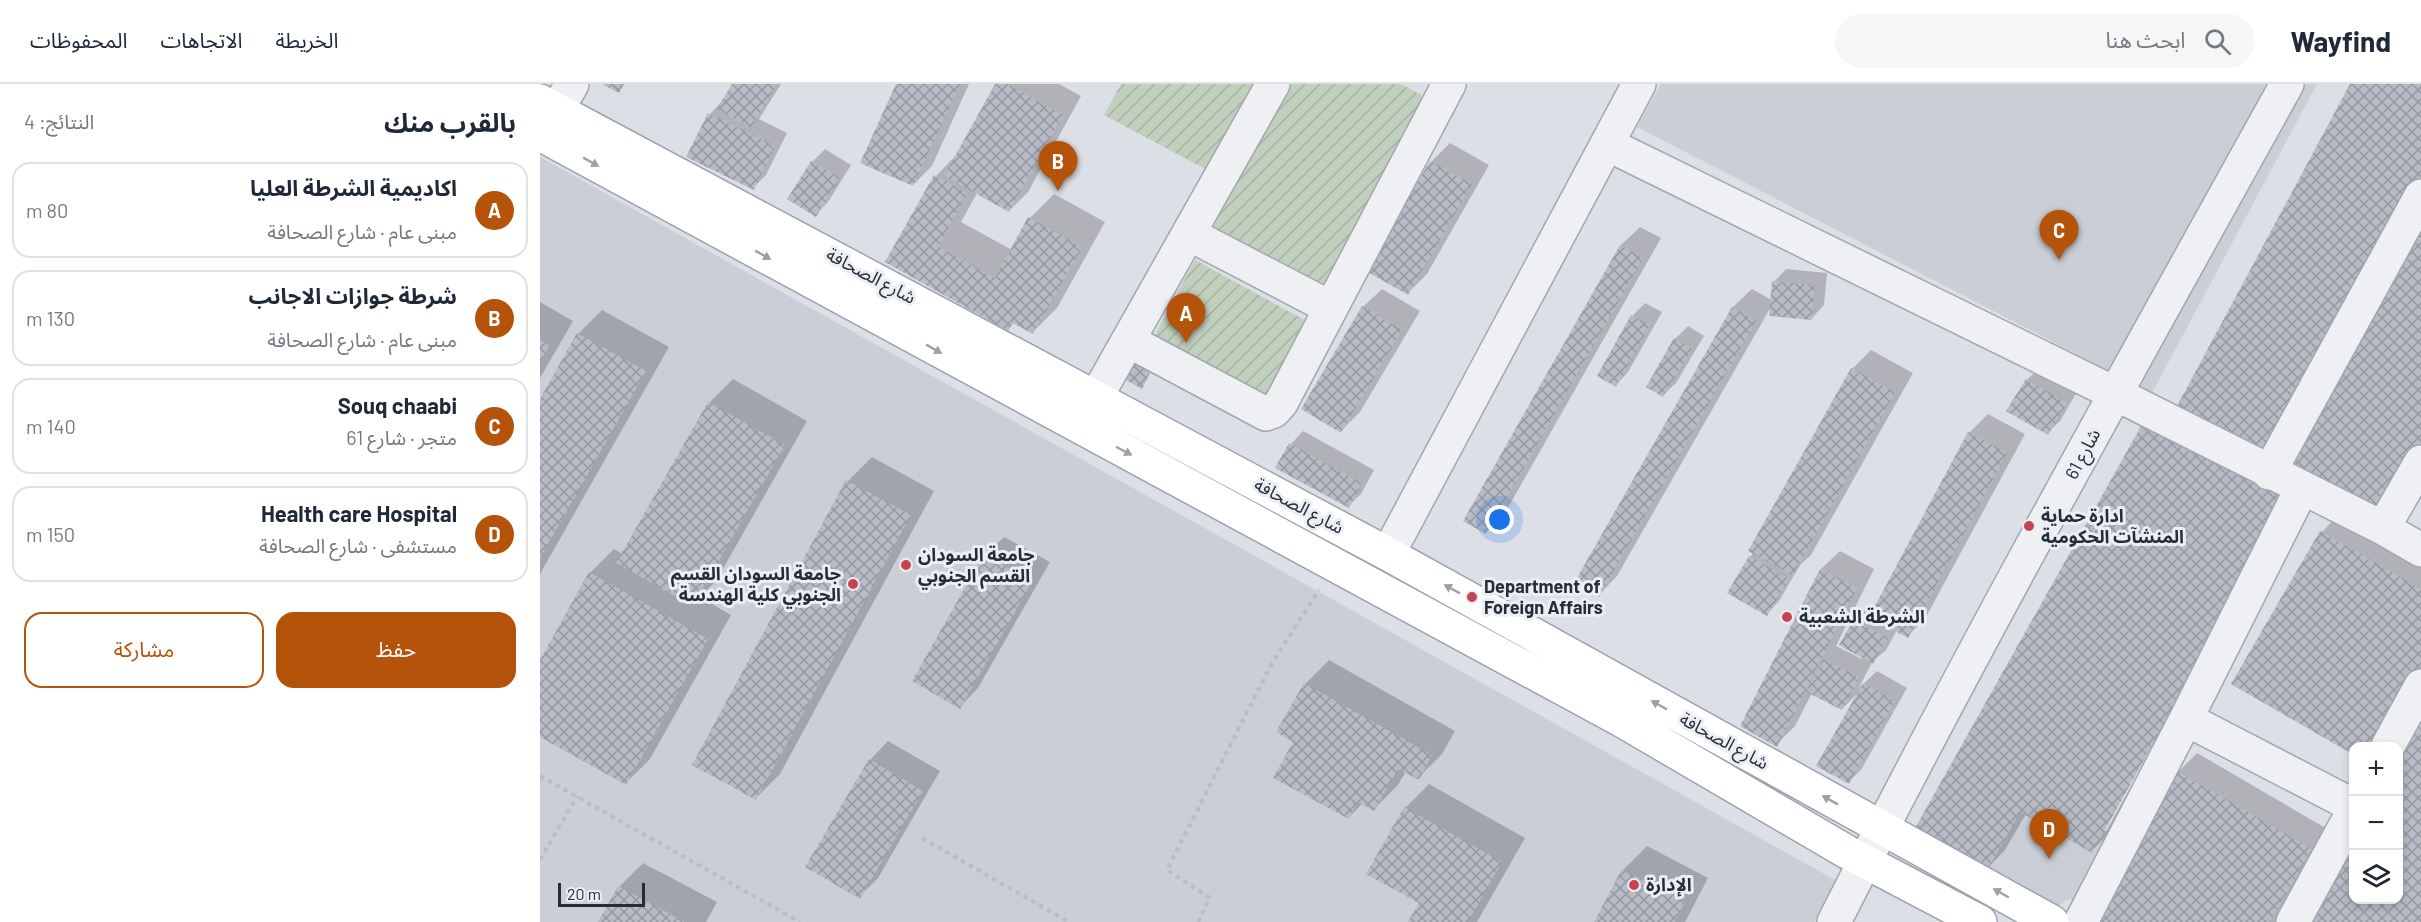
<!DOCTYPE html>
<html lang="ar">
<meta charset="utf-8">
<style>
:root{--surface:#fff;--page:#f6f6f7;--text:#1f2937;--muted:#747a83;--line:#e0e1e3;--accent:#b45309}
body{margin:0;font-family:Barlow,"Noto Sans Arabic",sans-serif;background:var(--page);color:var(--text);direction:rtl}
.controls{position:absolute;right:18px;bottom:18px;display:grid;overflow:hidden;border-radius:12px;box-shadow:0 3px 9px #0003}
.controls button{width:54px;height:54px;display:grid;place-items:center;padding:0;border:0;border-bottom:2px solid var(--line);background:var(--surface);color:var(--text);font:30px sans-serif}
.scale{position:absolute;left:18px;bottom:15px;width:87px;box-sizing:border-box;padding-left:6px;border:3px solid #262d3a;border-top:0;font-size:16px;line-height:21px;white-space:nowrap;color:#262d3a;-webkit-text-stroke:4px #ebeef3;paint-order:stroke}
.you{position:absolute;left:960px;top:436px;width:21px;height:21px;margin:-15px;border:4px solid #fff;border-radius:50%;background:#1a73e8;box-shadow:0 0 0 9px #1a73e833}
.badge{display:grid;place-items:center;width:39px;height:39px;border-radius:50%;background:var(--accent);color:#fff;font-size:20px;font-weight:700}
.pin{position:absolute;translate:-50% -50px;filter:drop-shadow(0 2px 3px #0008)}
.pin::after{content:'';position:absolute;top:32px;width:21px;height:18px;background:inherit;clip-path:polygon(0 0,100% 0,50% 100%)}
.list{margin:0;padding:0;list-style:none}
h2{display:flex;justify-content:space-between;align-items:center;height:78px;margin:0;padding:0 24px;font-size:26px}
h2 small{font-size:20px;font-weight:400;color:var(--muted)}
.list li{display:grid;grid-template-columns:39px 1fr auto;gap:18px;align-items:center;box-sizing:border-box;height:96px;margin:0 12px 12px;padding:0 12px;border:2px solid var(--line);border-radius:18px}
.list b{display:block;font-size:22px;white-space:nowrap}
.list p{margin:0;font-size:20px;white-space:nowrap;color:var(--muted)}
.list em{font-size:20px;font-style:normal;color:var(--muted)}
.actions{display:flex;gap:12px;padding:18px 24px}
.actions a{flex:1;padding:14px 0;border:2px solid var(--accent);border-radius:18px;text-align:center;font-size:21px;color:var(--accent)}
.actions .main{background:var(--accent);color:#fff}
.icon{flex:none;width:33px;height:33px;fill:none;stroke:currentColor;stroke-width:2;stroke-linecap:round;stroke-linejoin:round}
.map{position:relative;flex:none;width:1881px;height:838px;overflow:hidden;direction:ltr}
header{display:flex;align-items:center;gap:36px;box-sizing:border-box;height:84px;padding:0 30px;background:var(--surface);border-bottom:2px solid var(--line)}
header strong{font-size:28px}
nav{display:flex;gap:33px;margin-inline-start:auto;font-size:21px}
.search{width:420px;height:54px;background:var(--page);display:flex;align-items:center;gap:15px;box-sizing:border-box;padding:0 21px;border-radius:33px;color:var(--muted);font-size:22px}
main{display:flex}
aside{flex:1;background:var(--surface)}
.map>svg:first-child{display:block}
.built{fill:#caced6}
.garden{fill:url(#garden-furrows)}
.shadow{fill:#0003;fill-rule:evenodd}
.building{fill:url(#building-cross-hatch)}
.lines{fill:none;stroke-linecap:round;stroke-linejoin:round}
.minor-casing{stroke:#a2a6ae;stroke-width:36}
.major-casing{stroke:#9ca3b0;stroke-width:36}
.path{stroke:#babdc4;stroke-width:4;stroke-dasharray:4.5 4.5;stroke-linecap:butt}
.minor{stroke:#eef0f4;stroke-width:33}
.major{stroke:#fff;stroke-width:33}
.oneway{fill:#9da0a6}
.poi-dot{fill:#c64553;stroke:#ebeef3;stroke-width:2}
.labels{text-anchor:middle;stroke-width:6;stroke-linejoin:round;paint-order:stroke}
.street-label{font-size:18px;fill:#262d3a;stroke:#ebeef3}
.poi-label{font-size:18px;font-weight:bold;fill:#262d3a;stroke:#ebeef3;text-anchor:start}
</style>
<header>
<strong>Wayfind</strong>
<div class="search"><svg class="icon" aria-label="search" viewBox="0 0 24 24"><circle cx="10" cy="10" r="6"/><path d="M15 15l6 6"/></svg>ابحث هنا</div>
<nav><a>الخريطة</a><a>الاتجاهات</a><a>المحفوظات</a></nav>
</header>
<main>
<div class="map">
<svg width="1881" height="838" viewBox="0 0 1881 838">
<defs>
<pattern id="garden-furrows" width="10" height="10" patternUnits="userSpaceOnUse" patternTransform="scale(1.5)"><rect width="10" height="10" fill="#c1cfbd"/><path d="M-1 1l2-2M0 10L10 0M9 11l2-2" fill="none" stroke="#a6b2a3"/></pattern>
<pattern id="building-cross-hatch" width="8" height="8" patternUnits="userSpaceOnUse" patternTransform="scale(1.5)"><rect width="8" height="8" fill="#b6bbc5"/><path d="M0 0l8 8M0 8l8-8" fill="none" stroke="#9498a1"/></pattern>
</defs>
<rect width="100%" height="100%" fill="#dcdfe5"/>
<path class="built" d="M1121,0H1777L1612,309L1097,43Z
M0,73L1297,797L1275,838H0Z
M1491,707L1578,753L1546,815L1526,816L1505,834L1439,797Z"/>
<path class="garden" d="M581,0H715L667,86L564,31Z
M751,0H861L892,17L787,210L671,147Z
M655,176L772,240L728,321L611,258Z"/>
<path class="shadow" d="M194,0H241L219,35L247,49L226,91L213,104L148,72L170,30L182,17Z
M357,0H429L392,82L373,101Z
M457,0H519L541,12L488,108L469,127L437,109L421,138L472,166L490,134L514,110L565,138L517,224L493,248L475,238L468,245L347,178L396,92L419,68Z
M910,59L949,81L887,190L868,209L828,186L891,78Z
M285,65L311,81L288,118L275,131L249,115L272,78Z
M1100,143L1121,154L965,429L946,448L925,436L1081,161Z
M1246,185L1287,189L1284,221L1272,234L1232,221L1077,492L1059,511L1193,223L1212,205L1232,216L1234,198Z
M842,205L880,227L820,328L801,347L823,223Z
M0,218L33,237L0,294Z
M1105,219L1122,228L1088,288L1076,301L1092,232Z
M62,226L129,263L0,490V318L38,250Z
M1148,242L1164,252L1136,299L1123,311L1135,255Z
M1331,266L1373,289L1271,471L1260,481L1239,517L1227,530L1210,473L1214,468L1312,285Z
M1500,283L1538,306L1520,337L1507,349L1487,296Z
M193,295L267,337L176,497L160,513L191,531L110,675L86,699L0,651V579L50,489L74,465L82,470L169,319Z
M1448,330L1485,350L1386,533L1368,552L1357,546L1346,566L1332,578L1319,604L1337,587L1367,604L1321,686L1308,698L1318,609L1302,625L1272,609L1255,642L1236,661L1202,641L1281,485L1300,467L1334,485L1296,562L1322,575L1323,573L1301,561L1315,537L1327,524L1334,527L1429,349Z
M1605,338L1766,398L1570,748L1552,767L1486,730L1465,766L1447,785ZM1753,412L1566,747H1562Z
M763,347L834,386L821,410L808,422L737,383L751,360Z
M332,373L394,407L240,690L216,714L308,397Z
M1800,429L1881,476V594L1839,662H1814L1693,599L1782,448Z
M464,453L510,478L438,604L420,623L445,471Z
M789,576L915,647L902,670L878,694L866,687L858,701L834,725L823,719L809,733L756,657L765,600Z
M1881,643V838H1768L1814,816H1858Z
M348,657L400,687L338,794L319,813L330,676Z
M1657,669L1789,746L1736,838H1552L1638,688Z
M889,700L985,754L937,838H870L881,818L865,724Z
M1107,762L1168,794L1145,838H1056L1083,786Z
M103,779L177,818L166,838H60L79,803Z"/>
<path class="building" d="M62,0H84L79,9Z
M192,0H237L211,44L177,25Z
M356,0H420L373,102L320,79Z
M455,0H467L523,31L469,128L404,92Z
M1810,0H1881V93L1730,374L1636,324Z
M168,29L235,62L214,106L146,73Z
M271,77L300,94L276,133L247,115Z
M890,77L932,100L868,211L826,187Z
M394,91L427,109L398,163L455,194L488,133L542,163L493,250L473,239L468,247L345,178Z
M1881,141V360L1840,433L1745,380Z
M1080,161L1103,174L946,450L923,437Z
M1232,197L1275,201L1272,236L1229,232Z
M822,222L862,246L801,349L761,325Z
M1192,223L1216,236L1059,513L1034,499Z
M1091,231L1110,241L1076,303L1057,292Z
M37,249L106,287L0,474V315Z
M1134,254L1152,265L1123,313L1106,303Z
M0,256L10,261L0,279Z
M587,274L611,287L602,305L577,291Z
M1311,284L1355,308L1253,491L1208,467Z
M1486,295L1527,319L1508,351L1466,327Z
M168,318L245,361L153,522L76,479Z
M1604,337L1748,418L1552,769L1480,728L1447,787L1374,746Z
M1428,348L1467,369L1368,554L1329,533Z
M749,359L822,399L809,424L735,384Z
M306,396L371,431L216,716L152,681Z
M1780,447L1881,505V583L1835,662H1814V671L1691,600Z
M444,470L492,498L420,625L372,597Z
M1209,472L1249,495L1227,532L1187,509Z
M1280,485L1317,504L1237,663L1200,642Z
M49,488L168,555L86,701L0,653V576Z
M1313,536L1348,554L1333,580L1299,561Z
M1283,575L1319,593L1302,626L1266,608Z
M764,599L892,671L879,696L858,685L834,727L818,718L809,735L733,694L753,658L736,648Z
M1323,599L1355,617L1309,700L1276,682Z
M1881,640V838H1766L1814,757V816H1858V679Z
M329,675L383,707L320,815L265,783Z
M1637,687L1772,765L1730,838H1550Z
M864,723L962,778L928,838H868L879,819L826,790Z
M1082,785L1145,818L1135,838H1054Z
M78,802L145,838H58Z"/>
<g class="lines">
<defs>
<path id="minor" d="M17,26L32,0
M1067,60L1576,310L1843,444L1881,466
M649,150L791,224
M589,257L726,330L734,327L741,319L909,0
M542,338L733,0
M1729,389L1881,112
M1843,444L1881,378
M848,470L1099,0
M1646,635L1814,722
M1848,662L1881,602
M1294,838C1437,555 1593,278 1747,0
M1541,838L1646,635L1762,404
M1753,838L1814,726"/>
<path id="major" d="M0,17L848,470L1512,838
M0,50L1083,637L1307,768L1440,838"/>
</defs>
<use href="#minor" class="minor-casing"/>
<use href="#major" class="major-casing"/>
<path class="path" d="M0,692L260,838
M382,754L529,838
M0,776L37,712
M658,838L670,814L627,786L732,579L779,506"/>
<use href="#minor" class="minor"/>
<use href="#major" class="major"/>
</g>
<defs><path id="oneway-solid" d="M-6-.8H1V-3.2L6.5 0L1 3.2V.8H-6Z" transform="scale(1.5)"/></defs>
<g class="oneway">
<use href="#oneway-solid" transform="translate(51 78) rotate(29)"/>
<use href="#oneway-solid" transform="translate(223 171) rotate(29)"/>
<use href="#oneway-solid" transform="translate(394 265) rotate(29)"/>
<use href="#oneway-solid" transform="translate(584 367) rotate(28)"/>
<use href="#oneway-solid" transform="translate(912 505) rotate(-151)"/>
<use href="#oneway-solid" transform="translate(1119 621) rotate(-151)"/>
<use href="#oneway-solid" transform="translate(1290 716) rotate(-151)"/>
<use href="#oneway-solid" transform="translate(1461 809) rotate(-150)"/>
</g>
<g class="poi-dot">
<circle cx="1489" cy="442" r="6"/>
<circle cx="366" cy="481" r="6"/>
<circle cx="313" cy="500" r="6"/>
<circle cx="932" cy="513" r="6"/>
<circle cx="1247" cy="533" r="6"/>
<circle cx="1094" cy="801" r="6"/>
</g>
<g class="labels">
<g class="street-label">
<text transform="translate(331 192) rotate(28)" y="6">شارع الصحافة</text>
<text transform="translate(1543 370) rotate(-62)" y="6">شارع 61</text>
<text transform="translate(759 422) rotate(28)" y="6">شارع الصحافة</text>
<text transform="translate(1184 657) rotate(29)" y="6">شارع الصحافة</text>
</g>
<g class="poi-label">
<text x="1501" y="438">ادارة حماية<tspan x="1501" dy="21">المنشآت الحكومية</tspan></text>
<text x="378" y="477">جامعة السودان<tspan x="378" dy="21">القسم الجنوبي</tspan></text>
<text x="301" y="496" text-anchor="end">جامعة السودان القسم<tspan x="301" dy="21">الجنوبي كلية الهندسة</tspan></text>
<text x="944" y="509">Department of<tspan x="944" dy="21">Foreign Affairs</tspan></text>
<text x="1259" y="539">الشرطة الشعبية</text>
<text x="1106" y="807">الإدارة</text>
</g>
</g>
</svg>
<div class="controls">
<button>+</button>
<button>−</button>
<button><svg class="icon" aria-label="layers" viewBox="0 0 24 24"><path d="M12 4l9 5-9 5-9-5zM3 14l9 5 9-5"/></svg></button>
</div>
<div class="scale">20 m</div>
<div class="you"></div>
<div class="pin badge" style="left:646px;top:259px">A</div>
<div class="pin badge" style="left:518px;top:107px">B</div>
<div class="pin badge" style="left:1519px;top:176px">C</div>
<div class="pin badge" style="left:1509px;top:775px">D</div>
</div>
<aside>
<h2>بالقرب منك<small>النتائج: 4</small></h2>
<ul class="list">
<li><span class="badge">A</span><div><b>اكاديمية الشرطة العليا</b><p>مبنى عام · شارع الصحافة</p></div><em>80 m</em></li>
<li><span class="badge">B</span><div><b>شرطة جوازات الاجانب</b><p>مبنى عام · شارع الصحافة</p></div><em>130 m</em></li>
<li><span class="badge">C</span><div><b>Souq chaabi</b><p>متجر · شارع 61</p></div><em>140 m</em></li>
<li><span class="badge">D</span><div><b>Health care Hospital</b><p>مستشفى · شارع الصحافة</p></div><em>150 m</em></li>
</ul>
<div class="actions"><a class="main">حفظ</a><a>مشاركة</a></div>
</aside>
</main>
